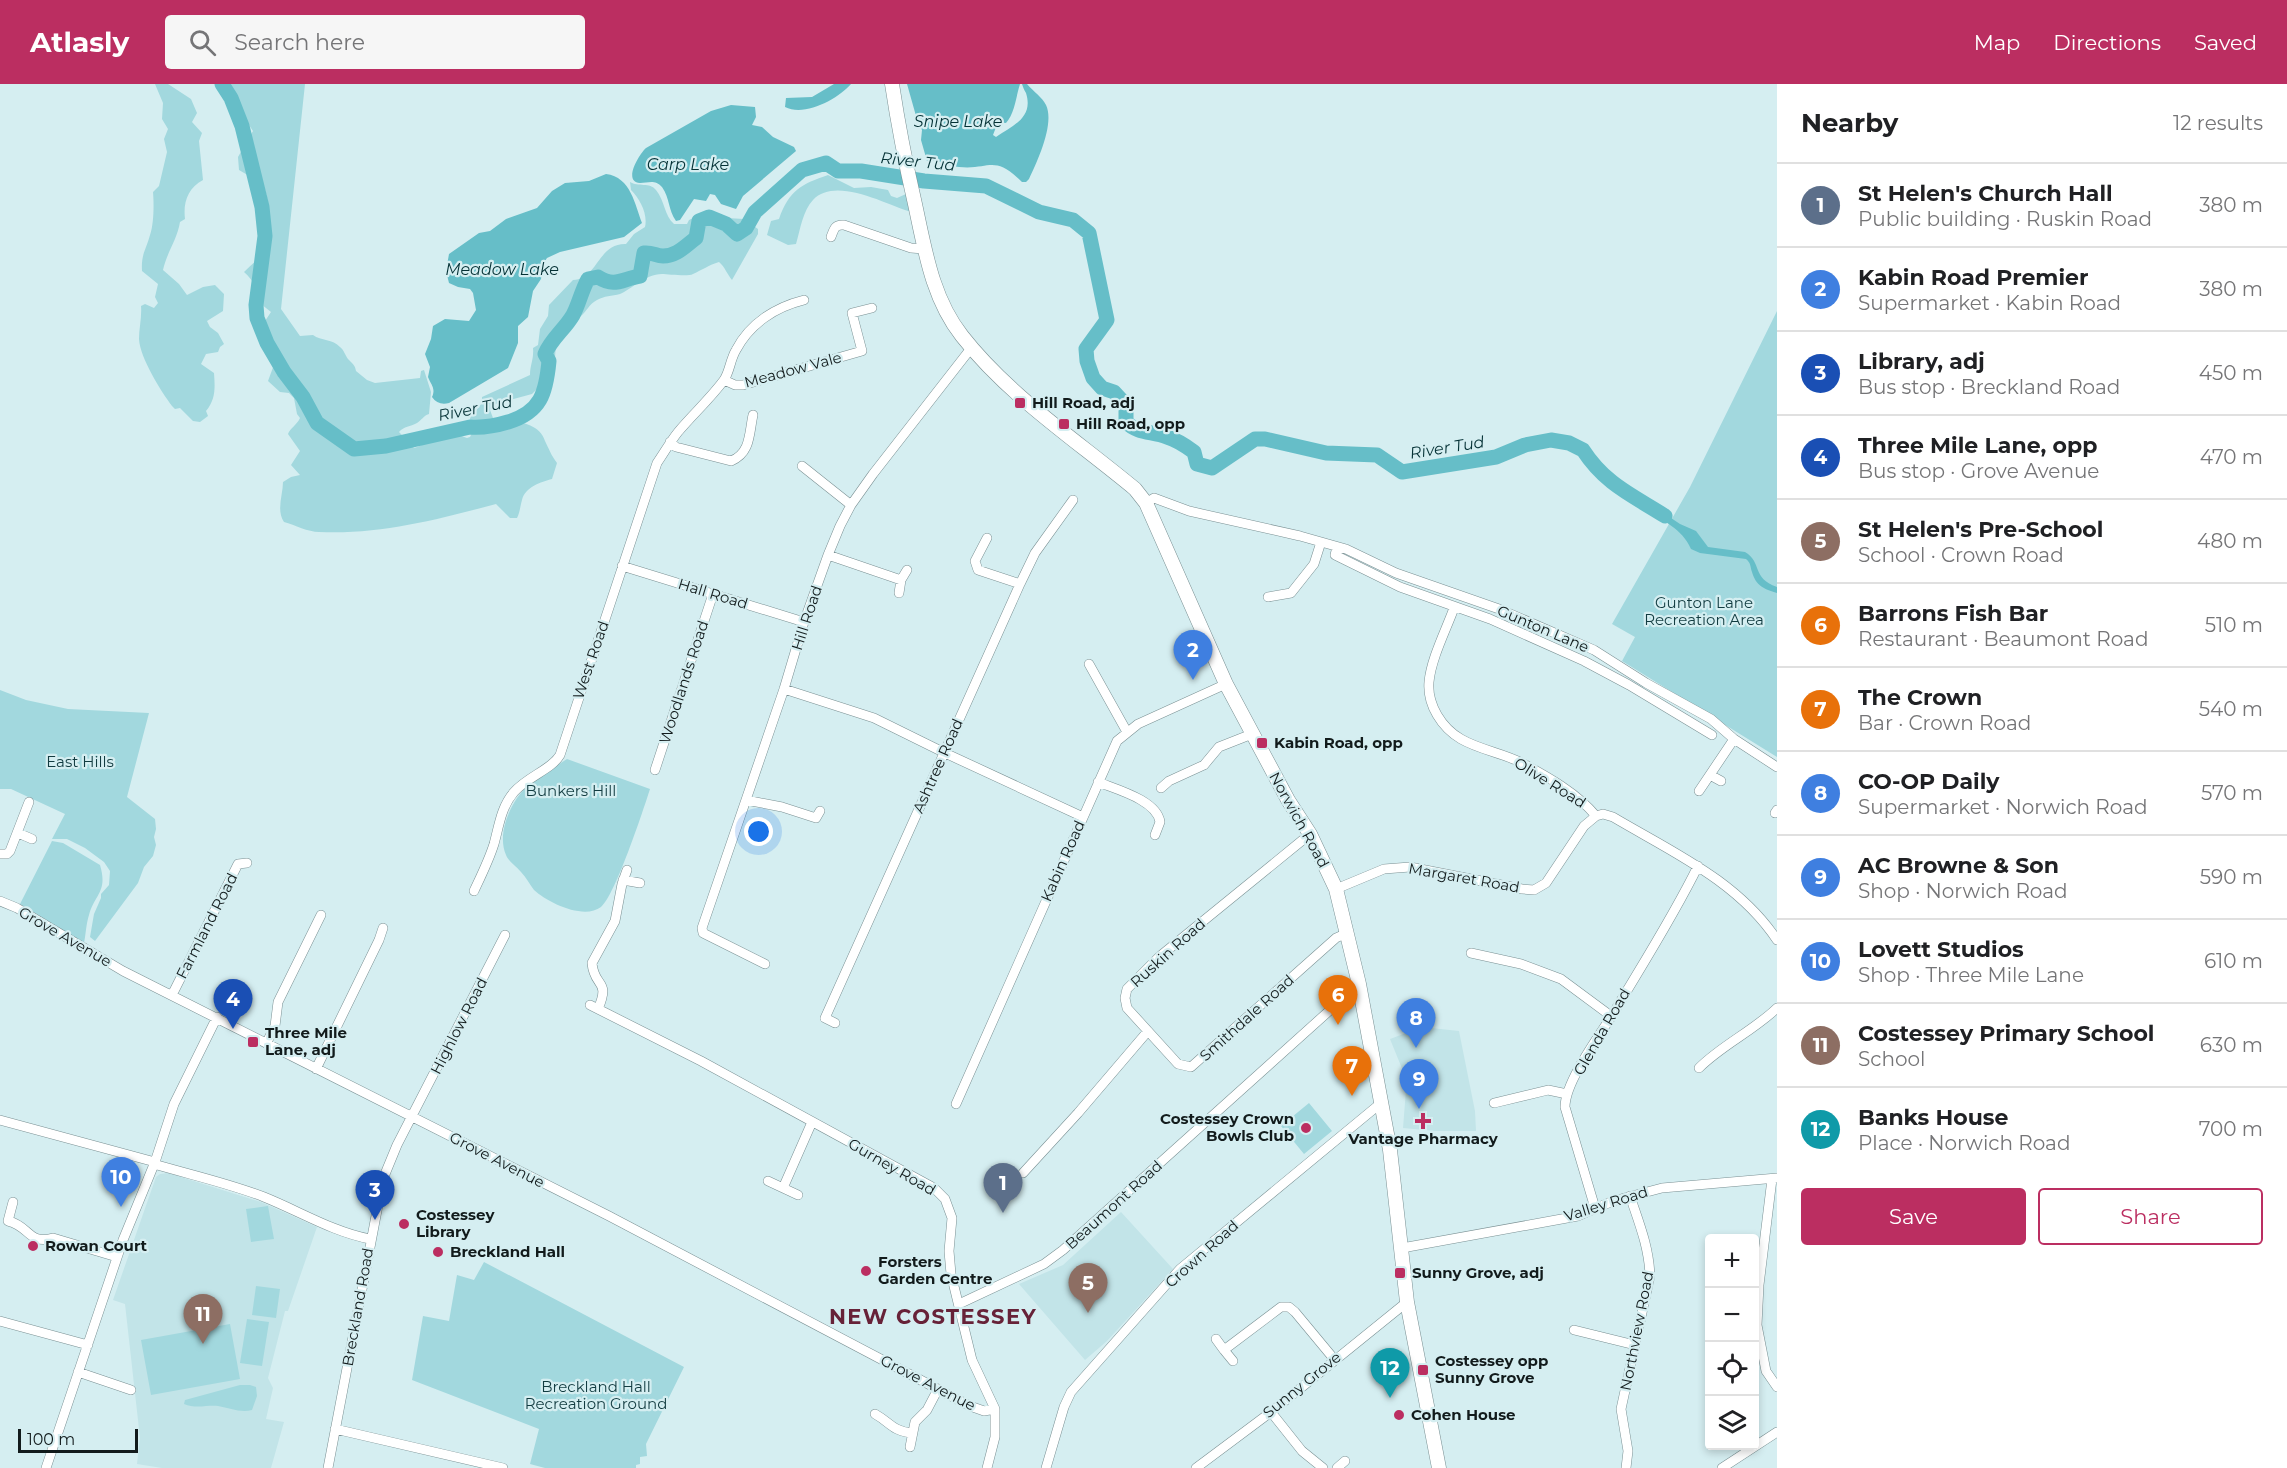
<!DOCTYPE html>
<meta charset="utf-8">
<style>
:root{--surface:#fff;--page:#f6f6f6;--text:#202124;--muted:#757577;--line:#e0e0e0;--accent:#bb2e61}
body{margin:0;font-family:Montserrat,sans-serif;background:var(--page);color:var(--text)}
.controls{position:absolute;right:18px;bottom:18px;display:grid;overflow:hidden;border-radius:6px;box-shadow:0 3px 9px #0003}
.controls button{width:54px;height:54px;display:grid;place-items:center;padding:0;border:0;border-bottom:2px solid var(--line);background:var(--surface);color:var(--text);font:30px sans-serif}
.scale{position:absolute;left:18px;bottom:15px;width:120px;box-sizing:border-box;padding-left:6px;border:3px solid #121b1c;border-top:0;font-size:16px;line-height:21px;white-space:nowrap;color:#121b1c;-webkit-text-stroke:4px #d5eef1;paint-order:stroke}
.you{position:absolute;left:759px;top:748px;width:21px;height:21px;margin:-15px;border:4px solid #fff;border-radius:50%;background:#1a73e8;box-shadow:0 0 0 9px #1a73e833}
.badge{display:grid;place-items:center;width:39px;height:39px;border-radius:50%;background:var(--accent);color:#fff;font-size:20px;font-weight:700}
.pin{position:absolute;translate:-50% -50px;filter:drop-shadow(0 2px 3px #0008)}
.pin::after{content:'';position:absolute;top:32px;width:21px;height:18px;background:inherit;clip-path:polygon(0 0,100% 0,50% 100%)}
.list{margin:0;padding:0;list-style:none}
h2{display:flex;justify-content:space-between;align-items:center;height:78px;margin:0;padding:0 24px;font-size:26px}
h2 small{font-size:20px;font-weight:400;color:var(--muted)}
.list li{display:grid;grid-template-columns:39px 1fr auto;gap:18px;align-items:center;box-sizing:border-box;height:84px;padding:0 24px;border-top:2px solid var(--line)}
.list b{display:block;font-size:22px;white-space:nowrap}
.list p{margin:0;font-size:20px;white-space:nowrap;color:var(--muted)}
.list em{font-size:20px;font-style:normal;color:var(--muted)}
.actions{display:flex;gap:12px;padding:18px 24px}
.actions a{flex:1;padding:14px 0;border:2px solid var(--accent);border-radius:6px;text-align:center;font-size:21px;color:var(--accent)}
.actions .main{background:var(--accent);color:#fff}
.icon{flex:none;width:33px;height:33px;fill:none;stroke:currentColor;stroke-width:2;stroke-linecap:round;stroke-linejoin:round}
.map{position:relative;flex:none;width:1777px;height:1384px;overflow:hidden}
header{display:flex;align-items:center;gap:36px;box-sizing:border-box;height:84px;padding:0 30px;background:var(--accent);color:#fff}
header strong{font-size:28px}
nav{display:flex;gap:33px;margin-inline-start:auto;font-size:21px}
.search{width:420px;height:54px;background:var(--page);display:flex;align-items:center;gap:15px;box-sizing:border-box;padding:0 21px;border-radius:6px;color:var(--muted);font-size:22px}
main{display:flex}
aside{flex:1;background:var(--surface)}
.map>svg:first-child{display:block}
.built{fill:#c2e4e8}
.green{fill:#a2d8de}
.water{fill:#66bec8}
.lines{fill:none;stroke-linecap:round;stroke-linejoin:round}
.river{stroke:#66bec8;stroke-width:15}
.street-casing{stroke:#7a9093;stroke-width:10}
.secondary-casing{stroke:#7a9093;stroke-width:15}
.street{stroke:#fff;stroke-width:9}
.secondary{stroke:#fff;stroke-width:14}
.poi-dot{fill:#bb2e61;stroke:#d5eef1;stroke-width:2}
.labels{text-anchor:middle;stroke-width:4.5;stroke-linejoin:round;paint-order:stroke}
.street-label{font-size:15px;fill:#121b1c;stroke:#d5eef1}
.poi-label{font-size:15px;font-weight:bold;fill:#121b1c;stroke:#d5eef1;text-anchor:start}
.park-label{font-size:15px;fill:#123c41;stroke:#d5eef1}
.water-label{font-size:16px;font-style:italic;fill:#043135;stroke:#d5eef1}
.district-label{font-size:21px;font-weight:bold;letter-spacing:1.5px;fill:#672238;stroke:#d5eef1}
</style>
<header>
<strong>Atlasly</strong>
<div class="search"><svg class="icon" aria-label="search" viewBox="0 0 24 24"><circle cx="10" cy="10" r="6"/><path d="M15 15l6 6"/></svg>Search here</div>
<nav><a>Map</a><a>Directions</a><a>Saved</a></nav>
</header>
<main>
<div class="map">
<svg width="1777" height="1384" viewBox="0 0 1777 1384">
<rect width="100%" height="100%" fill="#d5eef1"/>
<path class="built" d="M1422,943L1459,947L1475,1027L1476,1047H1435L1403,1044L1406,1006L1403,987L1390,955Z
M168,1089L261,1118L317,1143L288,1227H285L268,1294L273,1304L266,1335L284,1338L271,1384H162L137,1380L140,1354L125,1220L113,1216L156,1093L160,1090Z
M1121,1128L1173,1185L1107,1257L1085,1276L1019,1200L1063,1181Z"/>
<path class="green" d="M155,0H168L191,15L197,29L192,38L202,49L199,57L203,96C188,104 183,118 185,135L180,138C177,156 167,168 163,186L179,200L187,211L203,203L215,201L224,210L223,227L207,237L210,243L218,249L224,260L220,263L218,268L206,270L201,280L214,289C215,303 216,315 206,327L208,332L200,338L193,337L180,324L175,325L172,322C161,307 140,274 139,255C139,244 142,233 141,222L145,220L154,224L158,219L155,213L158,200L142,187C141,170 146,166 150,151C154,140 154,119 153,108L159,102L167,68L164,55L168,45L162,35L163,19Z
M227,0H305L281,225L300,252L313,251C321,257 333,255 340,263C344,266 345,271 348,275C353,280 355,281 356,287L367,296L375,299L420,294L421,287L424,286L431,308L429,330C423,332 422,336 417,339C410,343 404,342 399,348L414,364C423,362 426,357 433,355C441,353 446,353 453,349L467,354L470,353L472,349L470,334L482,319V313L530,291C530,281 534,275 533,264L538,261L540,245L548,232L549,221L573,196C598,195 598,159 626,160L634,150L645,143C648,130 640,115 631,106L630,98C638,103 650,98 656,106C665,117 664,131 674,140H687L689,136L701,130L710,133L744,135L758,145V150L732,196C727,190 725,183 719,178C709,181 702,186 693,190C688,193 668,190 662,190C645,190 632,205 620,210C612,212 604,212 597,216C589,220 587,227 581,232C573,238 564,238 557,245L554,288L532,310L492,321L490,326L493,334C511,338 538,336 545,357C549,365 551,371 557,379L552,395C541,398 525,403 522,416C520,423 520,428 517,434H510L496,420C440,435 379,451 319,448C308,448 295,441 284,438C276,426 283,411 283,398L291,393L300,391L291,381L300,367L288,350C290,344 297,341 300,334L297,330L294,314L289,309L280,308L268,297L275,278L277,263L269,251L265,237L271,228L261,220C260,207 253,196 244,188C250,182 257,176 262,171C274,156 270,116 263,100L239,86L238,73L253,47L241,29L235,10Z
M828,91L854,104L871,103L888,106L891,112L897,114L906,110L911,128C885,120 835,92 813,116C803,126 800,146 796,160L788,161L767,151L771,137L779,135C789,106 802,100 828,91Z
M1777,227V673L1622,577L1635,553L1612,540L1690,403Z
M0,606L26,616L68,625L149,629L127,713L155,735L156,745L154,753L156,761L153,772L144,783L138,799L95,857L90,853L94,830L101,814V810L109,801L110,787L104,778L85,764L67,755H52L65,730L11,705H0Z
M567,675L650,705C643,727 615,812 601,823C584,836 548,819 534,806C530,801 526,793 521,788C516,782 508,777 506,771C498,753 507,729 517,714C529,696 549,687 567,675Z
M52,757L63,759L100,781C108,808 95,810 89,831C86,840 86,850 84,859L20,820Z
M1309,1019L1332,1047L1304,1070L1281,1042Z
M268,1122L274,1155L251,1158L246,1125Z
M484,1178L684,1283L646,1360L647,1372L640,1373V1380L636,1381V1384H545L530,1380L539,1345L412,1296L423,1232L449,1237L457,1191L474,1196Z
M256,1202L280,1205L276,1234L252,1231Z
M247,1235L269,1238L262,1282L240,1279Z
M230,1240L240,1295L151,1311L141,1256Z
M240,1301H250L256,1303L257,1312L252,1326C240,1329 230,1324 218,1322C207,1321 195,1325 184,1320L185,1316Z"/>
<path class="water" d="M834,0H851C838,15 805,33 785,23L786,14L812,13Z
M907,0H1020C1016,12 1015,29 1006,39L998,38L993,51L996,53C1012,42 1034,34 1026,9C1024,6 1023,3 1022,0H1027C1033,7 1043,14 1046,21C1055,40 1037,78 1029,95L1026,98H1022C993,70 991,86 959,83C947,82 939,75 927,77L921,56L922,46L918,39Z
M731,21L755,23L756,33L752,41L762,43L773,53L794,63L796,67L743,112L736,125L721,120L715,111L710,110L706,117L694,115L680,136L676,137C668,126 670,114 662,103C655,95 648,99 640,99C622,98 640,69 646,64L711,27Z
M606,90C631,93 635,121 642,139L624,153L560,168L547,174L543,180L541,195L533,207L528,233L518,242V259L508,284L449,319C442,321 436,319 432,313C436,304 431,301 428,293L430,283L425,270L431,255L433,242L445,235L469,237L476,226L473,209L470,205L458,203L449,199L446,187L449,170L479,149L490,147L506,135L537,124L552,107L565,99L589,97Z
M1648,422L1656,424L1680,440L1696,447L1708,463L1745,468C1763,479 1751,494 1777,503V509C1764,505 1756,502 1752,488C1750,482 1751,479 1746,475L1700,469L1691,465C1681,442 1662,440 1648,422Z"/>
<g class="lines">
<path class="river" d="M222,0L231,14L242,42L262,123L265,152L256,221L257,234L267,259L284,288L303,313L317,339L354,365L386,362L470,343C484,344 495,342 508,338C541,328 546,309 549,277L545,270C551,255 565,245 573,231C579,220 581,208 588,195L598,193C615,204 622,195 640,192L644,169C652,168 656,172 663,172C677,172 685,162 696,154L699,137L709,133L726,140L737,150L746,144L755,128L802,86L826,79L838,87H861L924,97L986,102L1039,128L1073,136L1089,149L1107,236L1086,265L1087,277L1093,294L1102,304L1114,308L1126,321V338C1138,350 1152,347 1167,353C1177,356 1186,362 1194,368L1197,380L1212,384L1255,355H1265L1326,369L1377,371L1402,388L1496,373L1525,361L1551,356L1569,359L1583,366C1605,400 1632,411 1665,432"/>
<defs>
<path id="street" d="M831,153C834,145 835,140 844,141L911,164L924,165
M724,296L735,301H743L862,267L852,229L872,224
M670,358L676,363L731,377C751,369 749,349 753,331
M802,382L851,421
M1146,419L1154,414L1189,427L1300,452L1346,465L1396,489L1499,525L1594,566L1646,599L1711,635L1734,655L1777,683
M987,454L975,477L978,486L1020,500
M1337,463L1335,471L1400,503L1490,535L1584,577L1629,601L1712,651
M828,471L901,496L907,486
M622,482L804,538
M899,509L901,496
M1268,513L1291,509L1314,480L1321,458
M1454,524C1446,546 1431,575 1429,598C1427,621 1442,644 1461,655C1480,666 1503,669 1522,679C1548,693 1577,709 1596,732L1603,730L1613,733C1672,768 1738,797 1777,856
M1089,580L1127,648
M784,605L874,634L945,669L1083,733
M655,686L713,510
M1710,691L1721,697
M1098,698C1115,705 1157,716 1160,738L1155,751
M1161,704L1169,697L1204,681L1219,663L1252,650
M1699,707L1734,655
M746,716L782,723L816,734L820,727
M1775,729L1777,726
M18,749L32,755
M1310,750L1159,873L1127,905L1125,914L1127,924L1178,980L1191,983L1336,854L1347,849
M0,770H7L10,767L29,718
M623,796L640,799
M1336,805L1384,785L1410,783L1522,805L1534,806L1546,799L1584,742L1596,732
M474,807C481,792 489,776 494,760C499,742 501,723 514,708C528,692 551,686 560,671L657,379C664,369 670,358 678,348C692,331 710,315 724,296C730,287 730,276 736,266C750,239 776,223 804,216
M0,817L17,824L123,887L609,1132L970,1322L984,1327L995,1325
M1471,869L1521,880L1561,895L1611,932
M765,880L703,849L702,844L784,605L804,538L828,471L840,442L851,421L873,390L972,263
M172,911L238,780L247,779
M590,921L701,977L934,1104L945,1115L952,1134L949,1167L951,1190L972,1276L995,1325V1353L987,1384
M598,925C611,895 594,904 592,879L615,837L622,800L627,786
M835,939L825,934L1020,500L1035,469L1073,416
M267,958L275,942L278,918L321,831
M1699,984C1722,961 1753,947 1777,924
M316,985L379,856L383,844
M1494,1019L1548,1006L1567,1010
M956,1020L1117,657L1138,640L1226,600
M0,1036L155,1078
M154,1080C191,1091 228,1099 264,1113C299,1127 333,1148 370,1155
M1023,1089L1078,1029L1148,947
M1772,1095L1759,1201L1757,1241L1766,1287L1777,1303
M768,1097L798,1111
M783,1104L812,1038
M13,1118L8,1137C30,1142 28,1161 53,1154L117,1173
M1595,1124L1565,1023C1565,998 1599,952 1613,930C1642,881 1673,833 1698,782
M1402,1164L1578,1132L1613,1117L1662,1104L1777,1094
M959,1220L1044,1180L1063,1166L1359,900
M0,1237L88,1261
M1574,1246L1635,1261
M1216,1255L1224,1266
M1233,1277L1224,1266L1281,1223H1289L1295,1228L1334,1275
M78,1288L131,1306
M1271,1328L1302,1367L1323,1384
M875,1330C891,1339 891,1346 911,1349
M335,1345L503,1384
M910,1363L915,1338L927,1326L938,1305
M46,1384L123,1156L155,1078L174,1020L217,933
M328,1384L383,1095L397,1061L505,851
M1046,1384L1064,1323L1071,1308L1180,1185L1381,1019
M1196,1384L1271,1328L1407,1218
M1337,1384L1345,1377
M1626,1384L1628,1367L1621,1325L1650,1192C1649,1163 1639,1139 1630,1112
M1722,1384L1777,1348"/>
<path id="secondary" d="M892,0C898,40 906,81 915,120C925,166 932,214 962,252C1009,312 1076,356 1135,405L1146,419L1226,600L1288,716L1310,750L1336,805L1359,900L1390,1066L1407,1218L1439,1384"/>
</defs>
<use href="#street" class="street-casing"/>
<use href="#secondary" class="secondary-casing"/>
<use href="#street" class="street"/>
<use href="#secondary" class="secondary"/>
</g>
<g class="poi-dot">
<rect x="1014" y="313" width="12" height="12" rx="3"/>
<rect x="1058" y="334" width="12" height="12" rx="3"/>
<rect x="1256" y="653" width="12" height="12" rx="3"/>
<rect x="247" y="952" width="12" height="12" rx="3"/>
<path d="M1420 1028h6v6h6v6h-6v6h-6v-6h-6v-6h6z"/>
<circle cx="1306" cy="1044" r="6"/>
<circle cx="404" cy="1140" r="6"/>
<circle cx="33" cy="1162" r="6"/>
<circle cx="438" cy="1168" r="6"/>
<circle cx="866" cy="1187" r="6"/>
<rect x="1394" y="1183" width="12" height="12" rx="3"/>
<rect x="1417" y="1280" width="12" height="12" rx="3"/>
<circle cx="1399" cy="1331" r="6"/>
</g>
<g class="labels">
<g class="street-label">
<text transform="translate(793 286) rotate(-15)" y="5">Meadow Vale</text>
<text transform="translate(713 510) rotate(17)" y="5">Hall Road</text>
<text transform="translate(807 534) rotate(-72)" y="5">Hill Road</text>
<text transform="translate(1543 545) rotate(23)" y="5">Gunton Lane</text>
<text transform="translate(591 576) rotate(-71)" y="5">West Road</text>
<text transform="translate(684 598) rotate(-72)" y="5">Woodlands Road</text>
<text transform="translate(938 682) rotate(-66)" y="5">Ashtree Road</text>
<text transform="translate(1550 699) rotate(32)" y="5">Olive Road</text>
<text transform="translate(1299 736) rotate(61)" y="5">Norwich Road</text>
<text transform="translate(1063 777) rotate(-66)" y="5">Kabin Road</text>
<text transform="translate(1464 794) rotate(10)" y="5">Margaret Road</text>
<text transform="translate(207 842) rotate(-63)" y="5">Farmland Road</text>
<text transform="translate(65 853) rotate(30)" y="5">Grove Avenue</text>
<text transform="translate(1168 869) rotate(-42)" y="5">Ruskin Road</text>
<text transform="translate(1247 934) rotate(-42)" y="5">Smithdale Road</text>
<text transform="translate(459 942) rotate(-63)" y="5">Highlow Road</text>
<text transform="translate(1602 948) rotate(-60)" y="5">Glenda Road</text>
<text transform="translate(497 1076) rotate(27)" y="5">Grove Avenue</text>
<text transform="translate(892 1083) rotate(30)" y="5">Gurney Road</text>
<text transform="translate(1606 1120) rotate(-17)" y="5">Valley Road</text>
<text transform="translate(1114 1121) rotate(-42)" y="5">Beaumont Road</text>
<text transform="translate(1202 1170) rotate(-42)" y="5">Crown Road</text>
<text transform="translate(358 1223) rotate(-80)" y="5">Breckland Road</text>
<text transform="translate(1637 1247) rotate(-79)" y="5">Northview Road</text>
<text transform="translate(928 1299) rotate(27)" y="5">Grove Avenue</text>
<text transform="translate(1302 1301) rotate(-39)" y="5">Sunny Grove</text>
</g>
<g class="poi-label">
<text x="1032" y="324">Hill Road, adj</text>
<text x="1076" y="345">Hill Road, opp</text>
<text x="1274" y="664">Kabin Road, opp</text>
<text x="265" y="954">Three Mile<tspan x="265" dy="17">Lane, adj</tspan></text>
<text x="1294" y="1040" text-anchor="end">Costessey Crown<tspan x="1294" dy="17">Bowls Club</tspan></text>
<text x="1423" y="1060" text-anchor="middle">Vantage Pharmacy</text>
<text x="416" y="1136">Costessey<tspan x="416" dy="17">Library</tspan></text>
<text x="45" y="1167">Rowan Court</text>
<text x="450" y="1173">Breckland Hall</text>
<text x="878" y="1183">Forsters<tspan x="878" dy="17">Garden Centre</tspan></text>
<text x="1412" y="1194">Sunny Grove, adj</text>
<text x="1435" y="1282">Costessey opp<tspan x="1435" dy="17">Sunny Grove</tspan></text>
<text x="1411" y="1336">Cohen House</text>
</g>
<g class="park-label">
<text x="1704" y="524">Gunton Lane<tspan x="1704" dy="17">Recreation Area</tspan></text>
<text x="80" y="683">East Hills</text>
<text x="571" y="712">Bunkers Hill</text>
<text x="596" y="1308">Breckland Hall<tspan x="596" dy="17">Recreation Ground</tspan></text>
</g>
<g class="water-label">
<text x="958" y="43">Snipe Lake</text>
<text transform="translate(918 77) rotate(6)" y="6">River Tud</text>
<text x="688" y="86">Carp Lake</text>
<text x="502" y="191">Meadow Lake</text>
<text transform="translate(475 324) rotate(-11)" y="6">River Tud</text>
<text transform="translate(1447 363) rotate(-9)" y="6">River Tud</text>
</g>
<g class="district-label">
<text x="933" y="1240">NEW COSTESSEY</text>
</g>
</g>
</svg>
<div class="controls">
<button>+</button>
<button>−</button>
<button><svg class="icon" aria-label="locate" viewBox="0 0 24 24"><circle cx="12" cy="12" r="6"/><path d="M12 2v4M12 18v4M2 12h4M18 12h4"/></svg></button>
<button><svg class="icon" aria-label="layers" viewBox="0 0 24 24"><path d="M12 4l9 5-9 5-9-5zM3 14l9 5 9-5"/></svg></button>
</div>
<div class="scale">100 m</div>
<div class="you"></div>
<div class="pin badge" style="left:1003px;top:1129px;background:#5c6f8a">1</div>
<div class="pin badge" style="left:1193px;top:596px;background:#3f7fe0">2</div>
<div class="pin badge" style="left:375px;top:1136px;background:#1a4fb4">3</div>
<div class="pin badge" style="left:233px;top:945px;background:#1a4fb4">4</div>
<div class="pin badge" style="left:1088px;top:1229px;background:#8d6e63">5</div>
<div class="pin badge" style="left:1338px;top:941px;background:#e8710a">6</div>
<div class="pin badge" style="left:1352px;top:1012px;background:#e8710a">7</div>
<div class="pin badge" style="left:1416px;top:964px;background:#3f7fe0">8</div>
<div class="pin badge" style="left:1419px;top:1025px;background:#3f7fe0">9</div>
<div class="pin badge" style="left:121px;top:1123px;background:#3f7fe0">10</div>
<div class="pin badge" style="left:203px;top:1260px;background:#8d6e63">11</div>
<div class="pin badge" style="left:1390px;top:1314px;background:#0f9aa8">12</div>
</div>
<aside>
<h2>Nearby<small>12 results</small></h2>
<ul class="list">
<li><span class="badge" style="background:#5c6f8a">1</span><div><b>St Helen's Church Hall</b><p>Public building · Ruskin Road</p></div><em>380 m</em></li>
<li><span class="badge" style="background:#3f7fe0">2</span><div><b>Kabin Road Premier</b><p>Supermarket · Kabin Road</p></div><em>380 m</em></li>
<li><span class="badge" style="background:#1a4fb4">3</span><div><b>Library, adj</b><p>Bus stop · Breckland Road</p></div><em>450 m</em></li>
<li><span class="badge" style="background:#1a4fb4">4</span><div><b>Three Mile Lane, opp</b><p>Bus stop · Grove Avenue</p></div><em>470 m</em></li>
<li><span class="badge" style="background:#8d6e63">5</span><div><b>St Helen's Pre-School</b><p>School · Crown Road</p></div><em>480 m</em></li>
<li><span class="badge" style="background:#e8710a">6</span><div><b>Barrons Fish Bar</b><p>Restaurant · Beaumont Road</p></div><em>510 m</em></li>
<li><span class="badge" style="background:#e8710a">7</span><div><b>The Crown</b><p>Bar · Crown Road</p></div><em>540 m</em></li>
<li><span class="badge" style="background:#3f7fe0">8</span><div><b>CO-OP Daily</b><p>Supermarket · Norwich Road</p></div><em>570 m</em></li>
<li><span class="badge" style="background:#3f7fe0">9</span><div><b>AC Browne &amp; Son</b><p>Shop · Norwich Road</p></div><em>590 m</em></li>
<li><span class="badge" style="background:#3f7fe0">10</span><div><b>Lovett Studios</b><p>Shop · Three Mile Lane</p></div><em>610 m</em></li>
<li><span class="badge" style="background:#8d6e63">11</span><div><b>Costessey Primary School</b><p>School</p></div><em>630 m</em></li>
<li><span class="badge" style="background:#0f9aa8">12</span><div><b>Banks House</b><p>Place · Norwich Road</p></div><em>700 m</em></li>
</ul>
<div class="actions"><a class="main">Save</a><a>Share</a></div>
</aside>
</main>
